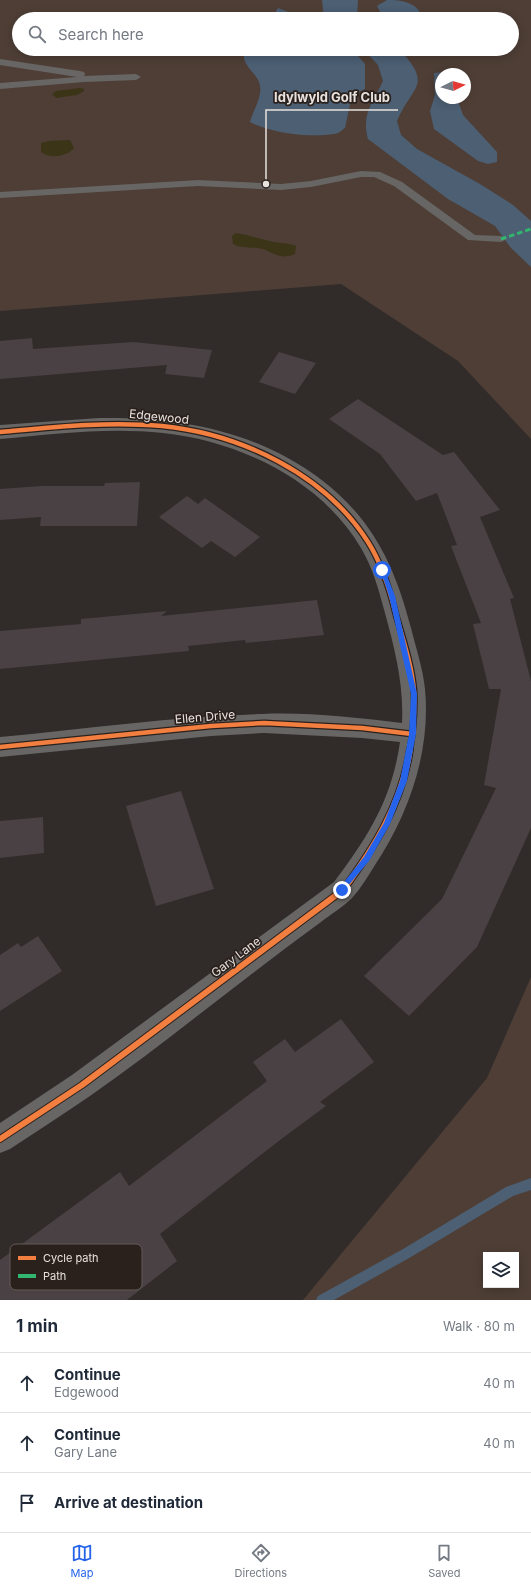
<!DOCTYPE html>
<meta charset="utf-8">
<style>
:root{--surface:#fff;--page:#f6f6f7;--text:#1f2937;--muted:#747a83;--line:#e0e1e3;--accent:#2563eb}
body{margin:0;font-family:Inter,sans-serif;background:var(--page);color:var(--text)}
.controls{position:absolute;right:12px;bottom:12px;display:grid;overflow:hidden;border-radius:0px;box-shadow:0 2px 10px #0003}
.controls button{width:36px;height:36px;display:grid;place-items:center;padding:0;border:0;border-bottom:1px solid var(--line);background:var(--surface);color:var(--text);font:20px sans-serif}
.compass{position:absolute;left:435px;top:68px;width:36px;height:36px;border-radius:50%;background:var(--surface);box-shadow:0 2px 10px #0003;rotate:85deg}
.stop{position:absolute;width:12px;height:12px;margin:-9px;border:3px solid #2563eb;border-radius:50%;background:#fff}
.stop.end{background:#2563eb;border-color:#fff;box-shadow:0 1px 4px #0008}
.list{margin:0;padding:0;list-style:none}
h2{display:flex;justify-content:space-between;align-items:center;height:52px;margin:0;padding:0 16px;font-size:17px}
h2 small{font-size:13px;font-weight:400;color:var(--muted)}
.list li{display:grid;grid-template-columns:26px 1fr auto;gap:12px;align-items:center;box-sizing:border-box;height:60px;padding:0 16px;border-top:1px solid var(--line)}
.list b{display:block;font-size:15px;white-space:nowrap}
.list p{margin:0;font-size:13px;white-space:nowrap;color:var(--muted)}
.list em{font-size:13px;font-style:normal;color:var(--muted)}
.icon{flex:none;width:22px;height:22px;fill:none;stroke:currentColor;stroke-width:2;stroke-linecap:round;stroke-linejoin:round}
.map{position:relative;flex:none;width:531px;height:1300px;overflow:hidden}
.search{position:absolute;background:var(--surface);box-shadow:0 2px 10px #0003;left:12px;right:12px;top:12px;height:44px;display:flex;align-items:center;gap:10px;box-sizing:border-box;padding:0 14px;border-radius:22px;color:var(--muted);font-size:15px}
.sheet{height:232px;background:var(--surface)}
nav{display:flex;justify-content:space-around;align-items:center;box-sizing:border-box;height:56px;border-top:1px solid var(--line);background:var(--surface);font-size:11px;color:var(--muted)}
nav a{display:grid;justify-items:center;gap:2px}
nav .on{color:var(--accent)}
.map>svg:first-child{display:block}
.green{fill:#4e3e36;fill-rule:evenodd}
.sand{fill:#3b3417}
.water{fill:#4c5f73}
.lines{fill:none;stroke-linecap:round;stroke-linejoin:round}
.stream{fill:#4c5f73;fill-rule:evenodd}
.building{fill:#494144}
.service{fill:#676664;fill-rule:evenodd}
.minor{fill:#676664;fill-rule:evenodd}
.quiet{stroke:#33b770;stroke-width:3;stroke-dasharray:5.5 3;stroke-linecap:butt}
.cycleway-far1-casing{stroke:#2a211d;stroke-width:7}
.cycleway-casing{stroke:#2a211d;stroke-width:8}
.cycleway-far1{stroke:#f27e40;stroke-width:4.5}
.cycleway{stroke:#f27e40;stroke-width:6}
.route{fill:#2563eb}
.labels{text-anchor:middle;stroke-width:3.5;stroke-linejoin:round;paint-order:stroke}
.street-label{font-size:12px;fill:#e8e2df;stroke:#2a211d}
.key{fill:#2a211d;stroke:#635b57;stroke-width:1}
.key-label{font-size:11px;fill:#e8e2df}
.leader{fill:none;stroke:#e8e2df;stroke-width:1.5}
.callout-dot{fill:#e8e2df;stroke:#2a211d;stroke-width:1.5}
.callout-label{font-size:13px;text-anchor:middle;font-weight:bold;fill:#e8e2df;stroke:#2a211d;stroke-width:3.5;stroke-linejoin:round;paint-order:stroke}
</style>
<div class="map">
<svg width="531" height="1300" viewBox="0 0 531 1300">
<rect width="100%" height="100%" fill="#312c2a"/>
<path class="green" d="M0,0H531V439L458,361L341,284L0,311ZM19,19H512V49H19ZM441,74H465V98H441Z
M531,977V1300H303L487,1078ZM486,1255H516V1285H486Z"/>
<path class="sand" d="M80,88L84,89V91L77,95L56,98L52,94L56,91Z
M70,140L74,148C66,157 50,159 41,152V143L49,141Z
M236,233C249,235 261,239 273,242C281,243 288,243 296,246L295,254C281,260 276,254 263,249C252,246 245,250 233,244L232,236Z"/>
<path class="water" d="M322,0H358L357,19H324Z
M387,0C402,0 418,2 423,19H384L377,6Z
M278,8L302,17L305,19H271Z
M246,49H352L365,64V89L352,95L345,128C342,130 338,134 334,134C310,138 271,133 250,122C253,110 264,95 259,82C255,71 238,63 246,49Z
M363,49H399C434,86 412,85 397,121L401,135L417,149L480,184L513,205L531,221V267L511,248L495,226L448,199L368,139C361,114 373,103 383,81L378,65Z
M443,72L445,74H441V98H457L463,115L497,152V162L488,164L478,161L434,129L430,111L435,95L434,73Z"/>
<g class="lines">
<path class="stream" d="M531,1178V1190L513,1196L411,1257L334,1300H316L318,1296L403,1249L506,1187Z"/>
</g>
<path class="building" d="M32,338L33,349L133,342L212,350L204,378L165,374L167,365L0,379V341Z
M279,352L316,363L295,394L259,382Z
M358,399L443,455L454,452L500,510L480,517L514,598L510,599L531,681V828L477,947L409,1016L364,976L442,899L496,788L484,785L501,689H489L473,624L481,623L451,546L457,545L437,493L416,501L380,454L329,419Z
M140,482L137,526H40L41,517L0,520V489L41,486H104L105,483Z
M187,496L198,504L205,498L260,537L235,557L211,541L202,548L159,517Z
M317,600L324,635L246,643L245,640L188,646L189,651L0,669V631L81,624V619L167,611L161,616Z
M181,791L214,889L156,906L126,806Z
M43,817L44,853L0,858V821Z
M38,936L62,971L0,1011V955L18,943L21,947Z
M341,1019L374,1062L320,1102L326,1106L280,1140L160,1234L177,1261L127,1300H0V1260L120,1172L129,1186L267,1081L253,1062L285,1039L295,1052Z"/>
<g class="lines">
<path class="service" d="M0,59L80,71L84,72L85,74L84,76L136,74L141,77L136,80L84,82L0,89V83L77,77L0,65Z
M361,171L380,172L402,182L475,235L501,236L507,239L501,242L468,240L394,186L374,177H361L311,187L281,190L198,186L0,198V192L198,180L281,184L311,181Z"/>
<path class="minor" d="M99,418C180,417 256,430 323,481C374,521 395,567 411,628C416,648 423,669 425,689C431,751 409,814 375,865C368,876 361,888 352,898C343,907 331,914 321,922C298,939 275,956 253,973C199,1014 146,1057 90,1096C64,1114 37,1131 10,1149L0,1153V1123L72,1075L334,882C368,837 392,799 400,742L362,738L264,733L211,736L0,757V737C87,729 175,716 263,714C306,712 358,718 402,723C404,685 395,650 385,613C379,591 373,568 361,548C321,480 239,441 163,433C109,427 54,434 0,439V425Z"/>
<path class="quiet" d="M501,239L531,229"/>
<defs>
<path id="cycleway-far1" d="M0,432C54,427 108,421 162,426C241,434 325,474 368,542C382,564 390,590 396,615C403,639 412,666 414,691C415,710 413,731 410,750
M0,747L211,726L264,723L362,728L412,734"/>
<path id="cycleway" d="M0,1139L82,1085L343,890C375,847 402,803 410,749"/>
</defs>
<use href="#cycleway-far1" class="cycleway-far1-casing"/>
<use href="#cycleway" class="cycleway-casing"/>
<use href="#cycleway-far1" class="cycleway-far1"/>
<use href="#cycleway" class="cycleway"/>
</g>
<path class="route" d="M380,568H384L395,596L417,694L416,734L407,781L390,824L369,861L342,893L339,890L340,887L364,857L384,823L400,781L409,734L411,694L389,596Z"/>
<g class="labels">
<g class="street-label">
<text transform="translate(159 417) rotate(6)" y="4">Edgewood</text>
<text transform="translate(205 717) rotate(-5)" y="4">Ellen Drive</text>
<text transform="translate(236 957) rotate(-37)" y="4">Gary Lane</text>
</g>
</g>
<rect x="10" y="1244" width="132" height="46" rx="6" class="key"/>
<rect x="18" y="1256" width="18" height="4" fill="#f27e40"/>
<rect x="18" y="1274" width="18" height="4" fill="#33b770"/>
<g class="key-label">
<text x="43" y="1262">Cycle path</text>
<text x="43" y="1280">Path</text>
</g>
<path class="leader" d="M266 184L266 110H398"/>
<circle class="callout-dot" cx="266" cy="184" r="4"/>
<g class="callout-label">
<text x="332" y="102">Idylwyld Golf Club</text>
</g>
</svg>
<div class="controls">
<button><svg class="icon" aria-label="layers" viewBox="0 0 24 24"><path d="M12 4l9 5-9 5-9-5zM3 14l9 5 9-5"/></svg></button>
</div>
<svg class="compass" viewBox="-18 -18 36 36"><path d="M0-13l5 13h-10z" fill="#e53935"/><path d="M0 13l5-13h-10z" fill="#747a83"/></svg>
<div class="stop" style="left:382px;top:570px"></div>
<div class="stop end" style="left:342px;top:890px"></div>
<div class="search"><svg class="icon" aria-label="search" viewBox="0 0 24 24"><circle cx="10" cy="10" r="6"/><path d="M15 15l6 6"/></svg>Search here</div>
</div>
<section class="sheet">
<h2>1 min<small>Walk · 80 m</small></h2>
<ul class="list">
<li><svg class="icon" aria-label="ahead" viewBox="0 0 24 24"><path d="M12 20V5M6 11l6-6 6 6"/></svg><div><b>Continue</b><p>Edgewood</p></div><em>40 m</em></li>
<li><svg class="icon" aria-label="ahead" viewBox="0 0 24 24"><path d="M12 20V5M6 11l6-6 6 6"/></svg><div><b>Continue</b><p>Gary Lane</p></div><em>40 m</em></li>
<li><svg class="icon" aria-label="arrive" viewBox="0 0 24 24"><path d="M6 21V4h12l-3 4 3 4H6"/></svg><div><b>Arrive at destination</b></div></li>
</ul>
</section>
<nav>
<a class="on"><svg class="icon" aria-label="map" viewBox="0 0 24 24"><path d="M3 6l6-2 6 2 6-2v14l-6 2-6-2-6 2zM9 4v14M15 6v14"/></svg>Map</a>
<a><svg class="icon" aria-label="directions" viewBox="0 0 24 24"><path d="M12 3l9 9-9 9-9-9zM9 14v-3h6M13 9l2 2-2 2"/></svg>Directions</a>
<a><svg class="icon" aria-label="saved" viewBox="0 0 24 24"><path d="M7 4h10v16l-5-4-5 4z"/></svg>Saved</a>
</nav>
